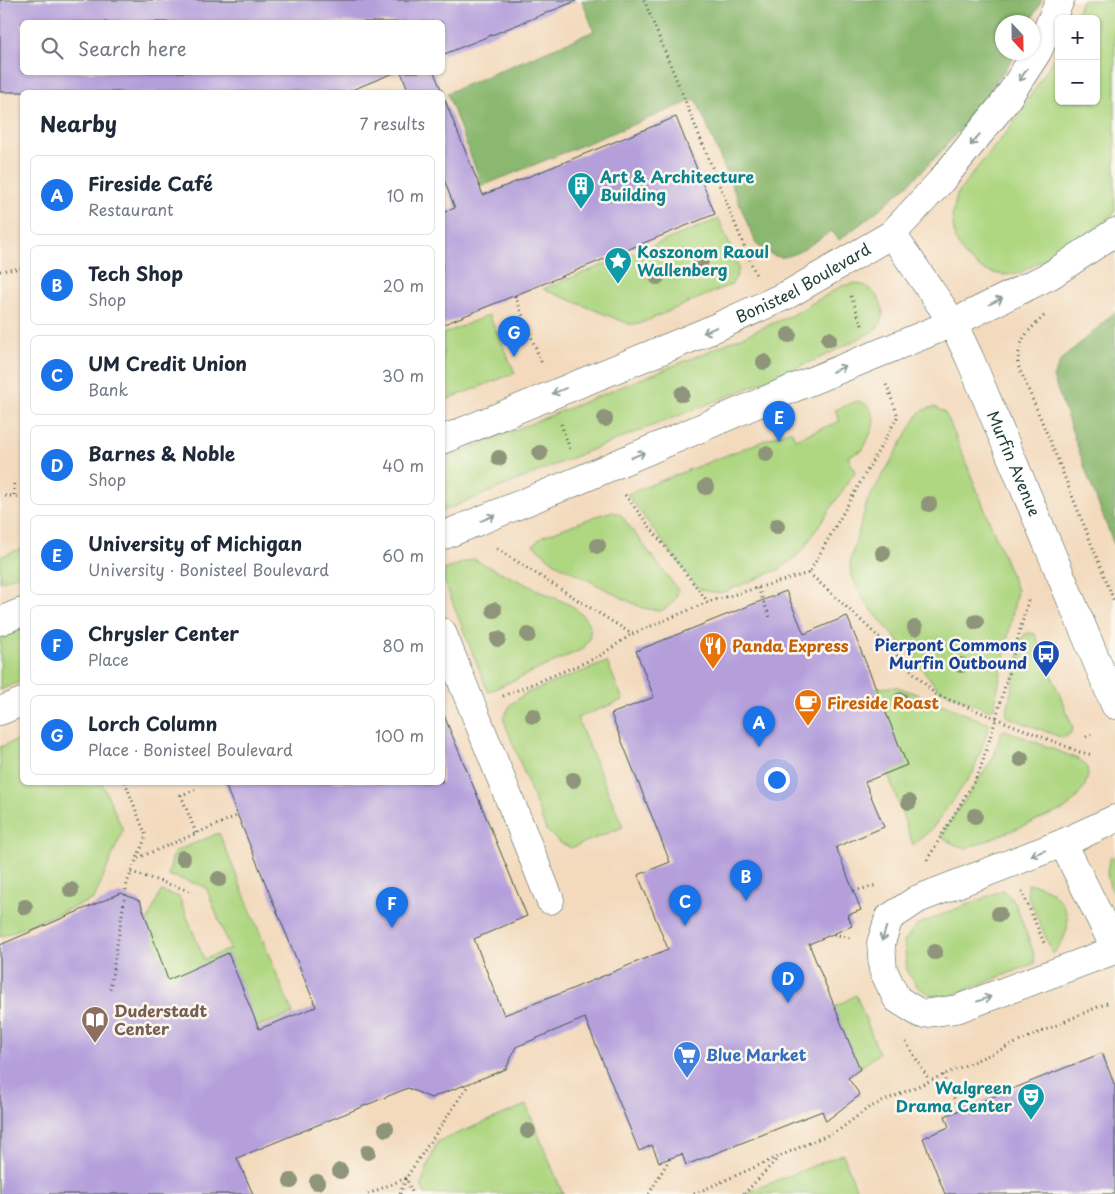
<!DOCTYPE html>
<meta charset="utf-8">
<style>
:root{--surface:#fff;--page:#f6f6f7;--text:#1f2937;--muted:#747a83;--line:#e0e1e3;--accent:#1a73e8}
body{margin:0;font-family:"Playpen Sans",sans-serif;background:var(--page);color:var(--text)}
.controls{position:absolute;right:15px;top:15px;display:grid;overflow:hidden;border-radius:8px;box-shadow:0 1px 4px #0004}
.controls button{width:45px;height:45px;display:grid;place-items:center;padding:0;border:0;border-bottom:1px solid var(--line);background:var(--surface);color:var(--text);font:25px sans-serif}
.compass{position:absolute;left:995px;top:15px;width:45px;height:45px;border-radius:50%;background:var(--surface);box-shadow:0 1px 4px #0004;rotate:158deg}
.you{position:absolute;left:776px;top:779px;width:18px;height:18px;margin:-12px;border:4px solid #fff;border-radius:50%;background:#1a73e8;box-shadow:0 0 0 8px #1a73e833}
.badge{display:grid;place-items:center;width:32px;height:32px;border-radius:50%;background:var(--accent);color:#fff;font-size:16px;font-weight:700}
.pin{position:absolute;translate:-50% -41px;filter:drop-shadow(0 1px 2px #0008)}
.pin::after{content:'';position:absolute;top:26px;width:18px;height:15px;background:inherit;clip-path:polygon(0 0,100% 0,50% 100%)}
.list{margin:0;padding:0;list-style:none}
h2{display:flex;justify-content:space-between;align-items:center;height:65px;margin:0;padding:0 20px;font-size:21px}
h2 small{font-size:16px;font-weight:400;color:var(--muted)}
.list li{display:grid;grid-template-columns:32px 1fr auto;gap:15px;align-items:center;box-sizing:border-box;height:80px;margin:0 10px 10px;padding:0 10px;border:1px solid var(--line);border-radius:8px}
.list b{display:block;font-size:19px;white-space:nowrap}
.list p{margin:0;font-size:16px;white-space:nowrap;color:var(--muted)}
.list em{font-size:16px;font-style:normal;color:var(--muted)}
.icon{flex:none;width:28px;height:28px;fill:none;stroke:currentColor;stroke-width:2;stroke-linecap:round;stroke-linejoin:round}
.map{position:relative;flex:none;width:1115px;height:1194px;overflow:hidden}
.search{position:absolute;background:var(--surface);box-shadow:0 1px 4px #0004;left:20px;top:20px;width:425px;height:55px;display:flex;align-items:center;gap:12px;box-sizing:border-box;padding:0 18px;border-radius:8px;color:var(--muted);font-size:19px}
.panel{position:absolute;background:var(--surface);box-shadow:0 1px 4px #0004;left:20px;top:90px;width:425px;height:695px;border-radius:8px}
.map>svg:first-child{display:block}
.green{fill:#afd782;stroke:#678a5b}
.forest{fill:#8bb870;stroke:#557a52}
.building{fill:#b49fdb}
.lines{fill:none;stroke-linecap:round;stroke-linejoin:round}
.minor-casing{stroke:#3f5549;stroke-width:29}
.path{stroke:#3f5549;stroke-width:3;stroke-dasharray:1 4;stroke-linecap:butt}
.minor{stroke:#fff;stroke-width:28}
.tree{fill:#8e957a}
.oneway{stroke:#8f9e9a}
.labels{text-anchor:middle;stroke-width:5;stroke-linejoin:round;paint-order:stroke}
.culture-label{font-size:16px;font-weight:bold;fill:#0d838f;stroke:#fbf7ec;text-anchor:start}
.street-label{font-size:16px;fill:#1f3d34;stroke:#fbf7ec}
.transit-label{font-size:16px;font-weight:bold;fill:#164399;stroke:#fbf7ec;text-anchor:end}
.food-label{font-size:16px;font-weight:bold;fill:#c56008;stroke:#fbf7ec;text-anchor:start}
.education-label{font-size:16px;font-weight:bold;fill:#785e54;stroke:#fbf7ec;text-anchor:start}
.shop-label{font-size:16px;font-weight:bold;fill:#366cbe;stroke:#fbf7ec;text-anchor:start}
</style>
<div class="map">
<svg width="1115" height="1194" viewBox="0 0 1115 1194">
<rect width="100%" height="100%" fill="#fbf7ec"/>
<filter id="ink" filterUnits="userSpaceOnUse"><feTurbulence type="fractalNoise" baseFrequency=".02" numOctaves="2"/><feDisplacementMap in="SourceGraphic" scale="10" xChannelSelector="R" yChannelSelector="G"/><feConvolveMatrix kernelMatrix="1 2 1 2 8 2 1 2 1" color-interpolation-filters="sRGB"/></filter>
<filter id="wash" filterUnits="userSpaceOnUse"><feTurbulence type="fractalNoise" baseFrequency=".0096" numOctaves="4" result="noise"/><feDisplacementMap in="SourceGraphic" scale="20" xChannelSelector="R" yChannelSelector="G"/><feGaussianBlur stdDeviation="1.12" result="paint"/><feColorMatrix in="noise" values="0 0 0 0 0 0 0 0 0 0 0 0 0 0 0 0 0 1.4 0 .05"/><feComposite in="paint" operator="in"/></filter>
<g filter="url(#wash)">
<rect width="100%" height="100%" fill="#f3dabd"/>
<path class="green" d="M1082,0H1115V212L1088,234L1018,274L1003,275L983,270L965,256L955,240L952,216L957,195L972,174L1010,128L1059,51V101H1096V19H1074Z
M719,219L739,268L736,277L732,284L639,324H629L543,289Z
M855,283L866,286L873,292L878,297L881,304L883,313L881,323L874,331L822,357L736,393L591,450L443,511V459L700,355L794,314L842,286Z
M489,315L515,373L443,401V334Z
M857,401C862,402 867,404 870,409C880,421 868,437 863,450L848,456L855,472L802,551L793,559L780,569L724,592C715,594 708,591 699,589L643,516L627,494L791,430L795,439L840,421L835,410Z
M935,407L944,412L948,418L1017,590L994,708L988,710L938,689L916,661L879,619L863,599L851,574L850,562L867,502L919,413L928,408Z
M612,512L620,514L678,590C676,601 670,606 661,611L642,608L555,563L533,545L543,536L602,514Z
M22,548V573L0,582V557Z
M473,559L574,607C589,621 597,629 583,649L488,692L444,581V570Z
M22,629V681L0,690V639Z
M1028,633L1035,634L1073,728L1070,734L1063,738L1008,717L1006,715L1023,637L1025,634Z
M607,662L623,700L577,718L623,827L571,848L559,842L546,830L503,718L511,704L526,693Z
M898,687L924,697L990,724L973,773L966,782L932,829L913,845L888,774L874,711L866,688Z
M1005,730L1078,759C1082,761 1086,764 1087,768C1092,782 1075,801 1065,809L968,848C958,846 948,843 941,835L994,757L1001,732Z
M22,738V782L102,783L123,830L94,899L0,937V747Z
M219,833L293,1014L200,1047L146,925L161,891L179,897L204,959L230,949L206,887L168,875L174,852Z
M1111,856L1115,858V895C1106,881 1105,871 1111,856Z
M1027,884C1051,884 1071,905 1067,929C1065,938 1059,947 1053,954L1028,896Z
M1003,890L1015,903L1033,951L1035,963L950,996L931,995L918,987L907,972L904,941L917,925Z
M856,995L879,1053L860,1068L822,1014Z
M526,1105L563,1194H425L421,1184L437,1142Z
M843,1154L858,1194H743Z"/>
<path class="forest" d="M582,0H1042L1030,22H1002V52L1016,53L1012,60C985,97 959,134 927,166C900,194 870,217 839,240L832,231C819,238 794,259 780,257C770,256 763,250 756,244L696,99L482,186L447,93L594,31Z
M1115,312V547L1091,485L1053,377L1061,360Z"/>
<g id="blocks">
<path class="building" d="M0,0H576V1L442,55V22H22V72H396L347,92H0Z
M401,72H434L442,92H409Z
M444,98L483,195L676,117L715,214L442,325V213L455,208L442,175V99Z
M786,591L804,634L847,616L907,765L865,782L884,827L836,847L861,910L848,915L852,926L809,944L860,1069L848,1078L860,1095L826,1121L822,1111L686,1165L682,1154L659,1162L652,1145L639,1151L585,1018L516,1047L506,1069L431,1098L408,1088L237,1158L253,1194H0V945L121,893L140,901L168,980L228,953L259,1029L316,1007L224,782H442L443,713L527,916L474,939L504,1015L567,991L668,949L638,875L670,862L611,714L654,697L636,651Z
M1102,1053L1115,1086V1194H945L923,1138L949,1127L945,1116Z"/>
</g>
</g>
<g filter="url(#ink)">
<use href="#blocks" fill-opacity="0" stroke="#3f5549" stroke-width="1"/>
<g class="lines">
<defs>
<g id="minor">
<path id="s1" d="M892,234L953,323L970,359L1115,705"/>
<path id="s2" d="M442,440L706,332L789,294L892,234L941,181L1005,102L1038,51L1060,0"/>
<path d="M442,536L582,479L794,388L953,323L1051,275L1115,232"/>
<path d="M0,621L22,612"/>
<path d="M442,632L550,900"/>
<path d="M0,711L22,702"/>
<path d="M1115,819L1063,843L918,899L889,918L881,943L883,970L897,999L921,1014L957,1009L1115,950"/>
<path d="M1063,843L1115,948"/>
</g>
</defs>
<use href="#minor" class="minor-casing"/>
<path class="path" d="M644,0L756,275
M0,271L22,268
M515,296L542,364
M851,296L862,325
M1044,316C1026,333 1018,339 1018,365L1053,448L1115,603
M561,424L570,449
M14,484V496H22
M625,495L708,602
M5,496H14
M497,549L632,634L708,602L809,573L898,416L886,384
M809,573L865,624L935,694L1080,752L1093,755
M758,588L771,620
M503,696L598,657L632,634
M1086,737L1095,733
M196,833L181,795L197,789
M138,858L237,816
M927,860L979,773L996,719L1029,597
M131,872L193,892
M854,891L877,885
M1022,891L1044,943
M834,934L850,938
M110,989L127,883L146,836L125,782
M906,1042L929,1080
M943,1075L949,1091L958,1104L960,1110
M368,1194L406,1178L413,1194
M400,1194L406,1178L469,1084
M649,1194L670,1158
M694,1194L839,1130L868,1108L1109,1002
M744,1194L777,1159"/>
<use href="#minor" class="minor"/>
</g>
<g class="tree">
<circle cx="701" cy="261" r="8"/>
<circle cx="657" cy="277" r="8"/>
<circle cx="789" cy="335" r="8"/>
<circle cx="829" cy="339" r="8"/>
<circle cx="764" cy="362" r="8"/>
<circle cx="682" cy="394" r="8"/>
<circle cx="605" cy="419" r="8"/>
<circle cx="540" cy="453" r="8"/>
<circle cx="766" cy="454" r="8"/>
<circle cx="499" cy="458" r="8"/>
<circle cx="706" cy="487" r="8"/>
<circle cx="929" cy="504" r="8"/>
<circle cx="777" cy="526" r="8"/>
<circle cx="598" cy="546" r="8"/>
<circle cx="883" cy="553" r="8"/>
<circle cx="494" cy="610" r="8"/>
<circle cx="976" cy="622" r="8"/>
<circle cx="915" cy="628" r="8"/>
<circle cx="528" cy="635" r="8"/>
<circle cx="498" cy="639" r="8"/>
<circle cx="961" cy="665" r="8"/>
<circle cx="901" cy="700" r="8"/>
<circle cx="533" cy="716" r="8"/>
<circle cx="1021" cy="759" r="8"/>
<circle cx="573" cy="780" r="8"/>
<circle cx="909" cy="802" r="8"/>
<circle cx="975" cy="816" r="8"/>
<circle cx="183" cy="858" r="8"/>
<circle cx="219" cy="879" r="8"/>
<circle cx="71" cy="890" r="8"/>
<circle cx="25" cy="907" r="8"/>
<circle cx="999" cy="914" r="8"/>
<circle cx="935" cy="952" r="8"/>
<circle cx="386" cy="1129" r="8"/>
<circle cx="528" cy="1131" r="8"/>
<circle cx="368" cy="1152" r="8"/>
<circle cx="340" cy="1171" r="8"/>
<circle cx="291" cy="1181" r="8"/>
<circle cx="317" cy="1182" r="8"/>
</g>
<defs><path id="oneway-shaft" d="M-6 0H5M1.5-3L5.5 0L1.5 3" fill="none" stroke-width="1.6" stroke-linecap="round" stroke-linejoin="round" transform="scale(1.25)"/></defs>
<g class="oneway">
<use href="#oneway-shaft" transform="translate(1023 75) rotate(123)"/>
<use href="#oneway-shaft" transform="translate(975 140) rotate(129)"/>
<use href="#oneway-shaft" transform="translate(996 301) rotate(-26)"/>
<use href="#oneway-shaft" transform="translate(710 330) rotate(156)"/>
<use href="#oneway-shaft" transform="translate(839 369) rotate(-23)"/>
<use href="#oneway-shaft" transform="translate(559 391) rotate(158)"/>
<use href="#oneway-shaft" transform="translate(638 455) rotate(-23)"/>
<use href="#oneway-shaft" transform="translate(488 518) rotate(-22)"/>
<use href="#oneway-shaft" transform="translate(1038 853) rotate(159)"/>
<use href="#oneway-shaft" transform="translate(884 934) rotate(108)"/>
<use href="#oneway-shaft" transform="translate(984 999) rotate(-20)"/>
</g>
</g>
<defs>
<symbol id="building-pin" viewBox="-11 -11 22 30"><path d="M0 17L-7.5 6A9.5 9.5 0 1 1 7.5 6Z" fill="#0f9aa8" stroke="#fbf7ec"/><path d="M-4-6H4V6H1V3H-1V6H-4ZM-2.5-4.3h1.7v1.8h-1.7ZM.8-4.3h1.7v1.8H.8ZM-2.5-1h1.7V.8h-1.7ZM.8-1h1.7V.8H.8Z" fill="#fff"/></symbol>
<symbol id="sight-pin" viewBox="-11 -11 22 30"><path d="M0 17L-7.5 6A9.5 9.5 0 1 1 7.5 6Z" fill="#0f9aa8" stroke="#fbf7ec"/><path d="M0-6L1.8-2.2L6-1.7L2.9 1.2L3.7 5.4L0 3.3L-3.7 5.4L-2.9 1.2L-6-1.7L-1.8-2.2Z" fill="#fff"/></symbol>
<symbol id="restaurant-pin" viewBox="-11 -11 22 30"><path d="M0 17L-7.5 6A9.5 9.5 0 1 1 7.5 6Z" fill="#e8710a" stroke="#fbf7ec"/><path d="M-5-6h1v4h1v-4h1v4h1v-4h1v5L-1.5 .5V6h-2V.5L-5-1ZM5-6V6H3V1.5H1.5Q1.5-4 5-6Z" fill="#fff"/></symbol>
<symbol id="bus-pin" viewBox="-11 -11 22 30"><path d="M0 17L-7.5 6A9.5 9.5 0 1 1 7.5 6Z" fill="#1a4fb4" stroke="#fbf7ec"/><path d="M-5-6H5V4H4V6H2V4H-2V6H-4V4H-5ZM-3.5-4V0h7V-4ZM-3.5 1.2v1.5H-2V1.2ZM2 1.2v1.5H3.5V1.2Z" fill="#fff"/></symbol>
<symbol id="cafe-pin" viewBox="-11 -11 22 30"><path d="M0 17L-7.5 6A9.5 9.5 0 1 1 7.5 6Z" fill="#e8710a" stroke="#fbf7ec"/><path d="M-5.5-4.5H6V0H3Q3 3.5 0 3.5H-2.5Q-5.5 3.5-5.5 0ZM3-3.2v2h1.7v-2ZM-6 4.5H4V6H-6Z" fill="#fff"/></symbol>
<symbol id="library-pin" viewBox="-11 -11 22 30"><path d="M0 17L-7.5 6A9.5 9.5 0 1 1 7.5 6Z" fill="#8d6e63" stroke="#fbf7ec"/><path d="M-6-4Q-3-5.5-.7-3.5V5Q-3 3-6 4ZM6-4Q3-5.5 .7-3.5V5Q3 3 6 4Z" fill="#fff"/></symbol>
<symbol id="supermarket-pin" viewBox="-11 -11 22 30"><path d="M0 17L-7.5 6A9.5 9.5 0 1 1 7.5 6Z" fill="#3f7fe0" stroke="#fbf7ec"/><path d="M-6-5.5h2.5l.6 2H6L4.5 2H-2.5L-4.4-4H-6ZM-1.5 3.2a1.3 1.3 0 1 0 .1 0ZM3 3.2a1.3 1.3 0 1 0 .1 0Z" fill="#fff"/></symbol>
<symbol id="theatre-pin" viewBox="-11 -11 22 30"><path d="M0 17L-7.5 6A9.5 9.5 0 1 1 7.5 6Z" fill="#0f9aa8" stroke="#fbf7ec"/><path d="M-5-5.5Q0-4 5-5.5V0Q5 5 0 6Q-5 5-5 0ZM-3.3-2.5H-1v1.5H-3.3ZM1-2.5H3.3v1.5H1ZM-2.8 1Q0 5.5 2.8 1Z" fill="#fff"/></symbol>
</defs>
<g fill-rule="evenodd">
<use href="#building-pin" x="565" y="170" width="32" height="43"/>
<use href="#sight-pin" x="602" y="245" width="32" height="43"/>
<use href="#restaurant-pin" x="697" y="630" width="32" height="43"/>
<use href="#bus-pin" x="1030" y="638" width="32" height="43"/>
<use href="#cafe-pin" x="792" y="687" width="32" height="43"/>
<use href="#library-pin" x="79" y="1004" width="32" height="43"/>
<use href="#supermarket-pin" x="671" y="1039" width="32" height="43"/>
<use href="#theatre-pin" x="1015" y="1081" width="32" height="43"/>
</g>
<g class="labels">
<g class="culture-label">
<text x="600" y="183">Art &amp; Architecture<tspan x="600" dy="18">Building</tspan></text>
<text x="637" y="258">Koszonom Raoul<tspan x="637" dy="18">Wallenberg</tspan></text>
<text x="1012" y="1094" text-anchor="end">Walgreen<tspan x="1012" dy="18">Drama Center</tspan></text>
</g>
<g class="street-label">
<text dy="6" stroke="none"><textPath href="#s2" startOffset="394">Bonisteel Boulevard</textPath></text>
<text dy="6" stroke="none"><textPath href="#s1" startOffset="261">Murfin Avenue</textPath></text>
</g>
<g class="transit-label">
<text x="1027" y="651">Pierpont Commons<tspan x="1027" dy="18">Murfin Outbound</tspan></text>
</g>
<g class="food-label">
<text x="732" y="652">Panda Express</text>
<text x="827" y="709">Fireside Roast</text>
</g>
<g class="education-label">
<text x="114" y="1017">Duderstadt<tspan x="114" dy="18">Center</tspan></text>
</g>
<g class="shop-label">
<text x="706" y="1061">Blue Market</text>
</g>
</g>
</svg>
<div class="controls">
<button>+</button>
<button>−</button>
</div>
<svg class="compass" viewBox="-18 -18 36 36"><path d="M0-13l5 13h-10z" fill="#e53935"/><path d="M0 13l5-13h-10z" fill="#747a83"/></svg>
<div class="you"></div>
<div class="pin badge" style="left:759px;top:747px">A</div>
<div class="pin badge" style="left:746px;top:901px">B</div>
<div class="pin badge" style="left:685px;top:926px">C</div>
<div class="pin badge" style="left:788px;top:1003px">D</div>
<div class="pin badge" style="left:779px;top:442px">E</div>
<div class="pin badge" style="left:392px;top:928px">F</div>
<div class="pin badge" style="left:514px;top:357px">G</div>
<div class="search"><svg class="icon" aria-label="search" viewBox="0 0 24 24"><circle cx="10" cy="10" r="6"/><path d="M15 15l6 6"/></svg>Search here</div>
<section class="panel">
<h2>Nearby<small>7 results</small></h2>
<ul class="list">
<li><span class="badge">A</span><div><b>Fireside Café</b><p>Restaurant</p></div><em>10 m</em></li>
<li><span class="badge">B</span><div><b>Tech Shop</b><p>Shop</p></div><em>20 m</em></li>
<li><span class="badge">C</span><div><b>UM Credit Union</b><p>Bank</p></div><em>30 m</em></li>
<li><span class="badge">D</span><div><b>Barnes &amp; Noble</b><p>Shop</p></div><em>40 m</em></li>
<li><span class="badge">E</span><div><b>University of Michigan</b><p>University · Bonisteel Boulevard</p></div><em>60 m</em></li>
<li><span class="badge">F</span><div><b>Chrysler Center</b><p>Place</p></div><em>80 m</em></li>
<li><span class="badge">G</span><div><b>Lorch Column</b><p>Place · Bonisteel Boulevard</p></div><em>100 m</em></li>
</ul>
</section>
</div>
